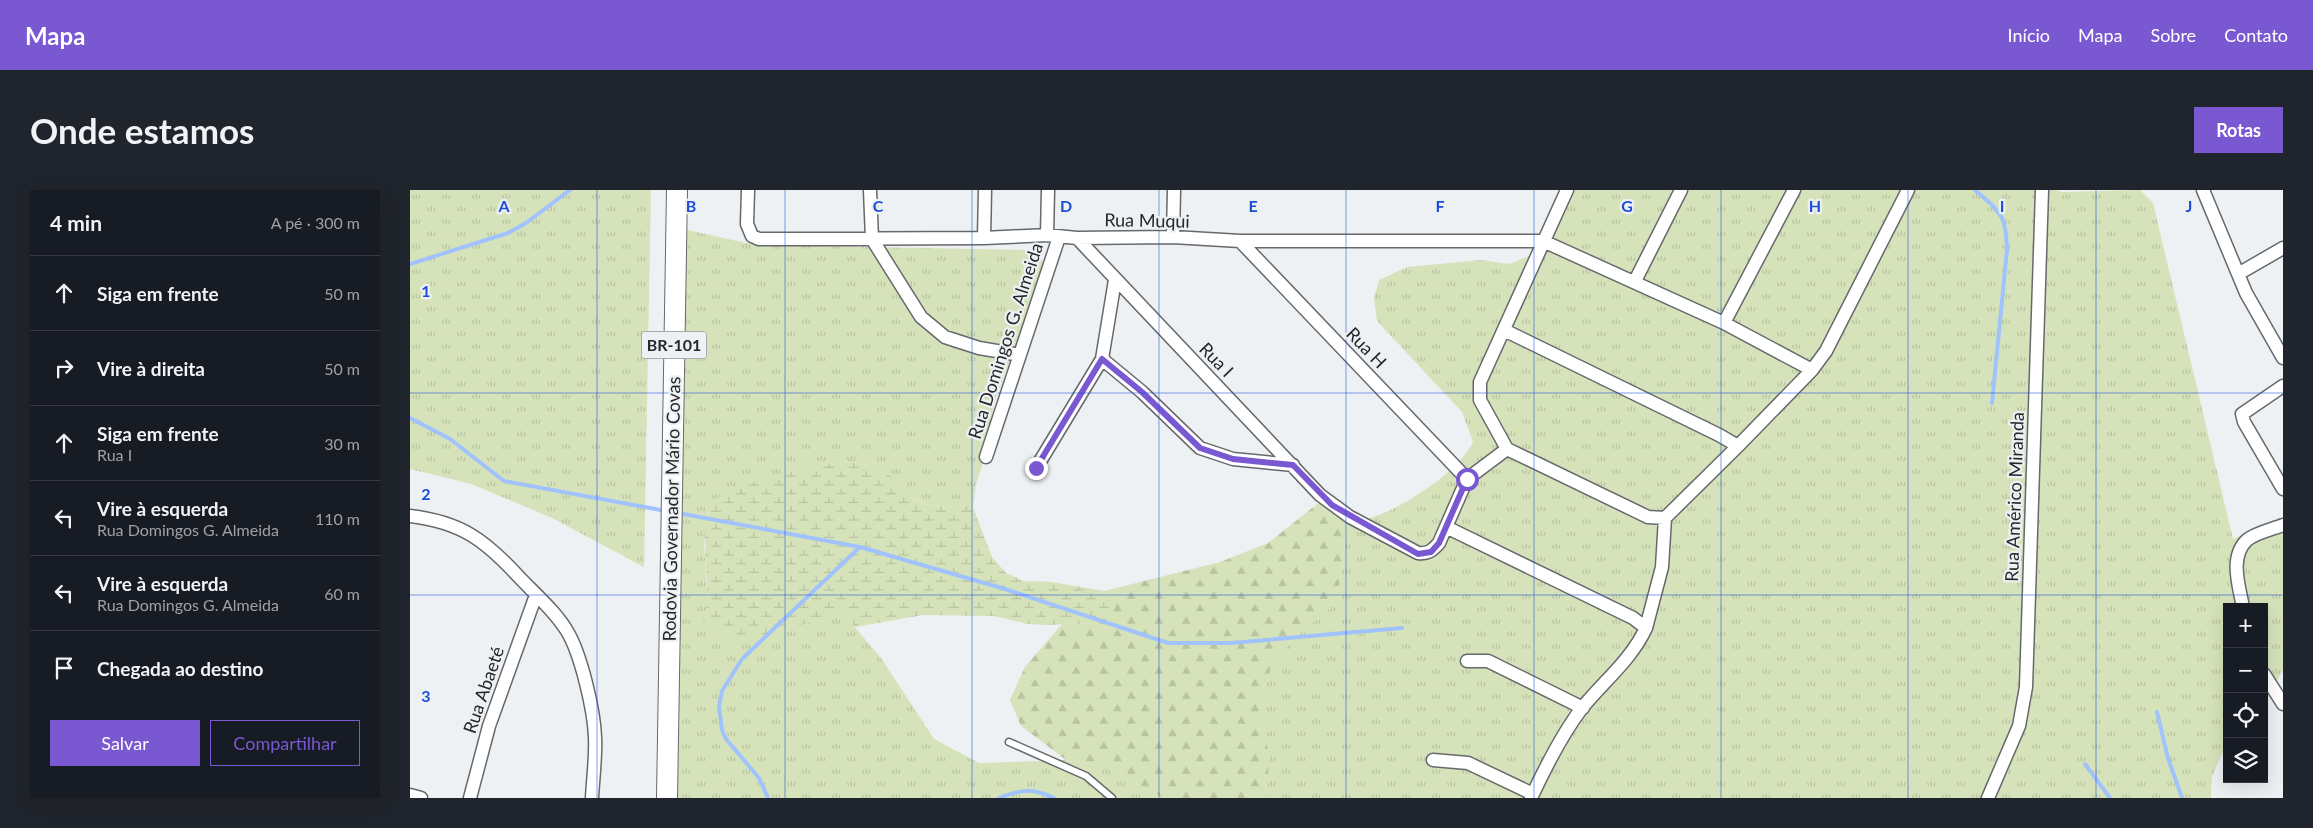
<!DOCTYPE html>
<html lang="pt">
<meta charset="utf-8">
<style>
:root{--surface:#171b24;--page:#20242c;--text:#f1f3f6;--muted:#9ea1a6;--line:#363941;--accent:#7a58d2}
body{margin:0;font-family:Lato,sans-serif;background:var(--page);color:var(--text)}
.controls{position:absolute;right:15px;bottom:15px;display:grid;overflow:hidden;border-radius:0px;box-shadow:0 5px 20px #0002}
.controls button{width:45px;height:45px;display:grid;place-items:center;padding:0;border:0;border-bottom:1px solid var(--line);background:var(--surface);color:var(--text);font:25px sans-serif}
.stop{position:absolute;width:15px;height:15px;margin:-11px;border:4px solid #7a58d2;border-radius:50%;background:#fff}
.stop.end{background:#7a58d2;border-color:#fff;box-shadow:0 1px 5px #0008}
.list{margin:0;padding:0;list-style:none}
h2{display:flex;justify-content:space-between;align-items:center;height:65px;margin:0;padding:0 20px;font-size:21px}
h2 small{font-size:16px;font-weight:400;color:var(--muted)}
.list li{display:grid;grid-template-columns:32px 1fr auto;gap:15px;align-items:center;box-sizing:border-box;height:75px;padding:0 20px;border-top:1px solid var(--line)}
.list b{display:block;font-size:19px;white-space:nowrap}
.list p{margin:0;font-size:16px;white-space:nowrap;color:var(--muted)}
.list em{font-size:16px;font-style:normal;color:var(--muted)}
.actions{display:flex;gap:10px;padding:15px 20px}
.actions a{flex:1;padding:11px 0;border:1px solid var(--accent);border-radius:0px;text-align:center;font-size:18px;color:var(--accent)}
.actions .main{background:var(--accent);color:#fff}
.icon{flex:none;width:28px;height:28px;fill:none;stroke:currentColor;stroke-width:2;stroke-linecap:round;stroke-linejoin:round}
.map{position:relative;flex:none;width:1873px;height:608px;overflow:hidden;border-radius:0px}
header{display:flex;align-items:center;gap:30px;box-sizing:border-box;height:70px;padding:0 25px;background:var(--accent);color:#fff}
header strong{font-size:24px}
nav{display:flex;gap:28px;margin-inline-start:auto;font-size:18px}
.intro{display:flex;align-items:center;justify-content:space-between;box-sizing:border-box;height:120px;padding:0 30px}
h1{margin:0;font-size:35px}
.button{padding:12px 22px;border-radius:0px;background:var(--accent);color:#fff;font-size:18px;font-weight:700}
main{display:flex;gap:30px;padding:0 30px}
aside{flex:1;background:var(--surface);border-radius:0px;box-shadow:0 5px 20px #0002}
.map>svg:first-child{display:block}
.grass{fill:url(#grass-tufts)}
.forest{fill:url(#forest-firs)}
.wetland{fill:url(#wetland-marsh)}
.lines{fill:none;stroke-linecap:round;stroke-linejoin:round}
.stream{stroke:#a0c2fd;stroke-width:4}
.service-casing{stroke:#66696c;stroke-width:9}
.minor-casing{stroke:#66696c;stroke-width:15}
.primary-casing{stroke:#66696c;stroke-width:22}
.service{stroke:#fff;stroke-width:6}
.minor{stroke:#fff;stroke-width:12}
.primary{stroke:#fff;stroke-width:20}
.route{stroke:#7a58d2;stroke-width:6}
.grid{fill:none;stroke:#1d4ed8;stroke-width:1;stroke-opacity:0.55}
.labels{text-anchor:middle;stroke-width:4.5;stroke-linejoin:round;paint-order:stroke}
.shield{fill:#edf1f4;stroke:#616465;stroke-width:1}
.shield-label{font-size:16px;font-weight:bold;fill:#252728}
.street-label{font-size:18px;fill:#252728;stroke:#edf1f4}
.grid-label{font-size:16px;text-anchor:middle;font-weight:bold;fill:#1d4ed8;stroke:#edf1f4;stroke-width:4.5;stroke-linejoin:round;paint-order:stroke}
</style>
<header>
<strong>Mapa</strong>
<nav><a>Início</a><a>Mapa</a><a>Sobre</a><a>Contato</a></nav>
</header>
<div class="intro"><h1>Onde estamos</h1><a class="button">Rotas</a></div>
<main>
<aside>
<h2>4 min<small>A pé · 300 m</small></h2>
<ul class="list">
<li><svg class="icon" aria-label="ahead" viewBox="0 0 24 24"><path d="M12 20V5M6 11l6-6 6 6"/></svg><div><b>Siga em frente</b></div><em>50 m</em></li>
<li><svg class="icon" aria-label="right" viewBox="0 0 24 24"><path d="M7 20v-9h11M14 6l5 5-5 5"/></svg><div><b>Vire à direita</b></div><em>50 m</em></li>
<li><svg class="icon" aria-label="ahead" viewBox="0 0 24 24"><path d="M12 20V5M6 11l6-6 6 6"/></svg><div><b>Siga em frente</b><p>Rua I</p></div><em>30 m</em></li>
<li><svg class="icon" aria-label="left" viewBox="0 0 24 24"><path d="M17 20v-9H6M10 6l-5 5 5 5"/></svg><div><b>Vire à esquerda</b><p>Rua Domingos G. Almeida</p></div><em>110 m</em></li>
<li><svg class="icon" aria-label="left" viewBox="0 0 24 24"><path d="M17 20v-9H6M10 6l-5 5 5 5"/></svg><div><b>Vire à esquerda</b><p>Rua Domingos G. Almeida</p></div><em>60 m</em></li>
<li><svg class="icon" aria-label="arrive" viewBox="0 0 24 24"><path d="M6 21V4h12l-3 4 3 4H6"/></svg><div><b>Chegada ao destino</b></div></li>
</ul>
<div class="actions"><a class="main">Salvar</a><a>Compartilhar</a></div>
</aside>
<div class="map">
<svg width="1873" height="608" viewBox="0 0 1873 608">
<defs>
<pattern id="grass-tufts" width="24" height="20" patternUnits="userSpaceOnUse" patternTransform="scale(1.25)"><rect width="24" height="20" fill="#d6e3ba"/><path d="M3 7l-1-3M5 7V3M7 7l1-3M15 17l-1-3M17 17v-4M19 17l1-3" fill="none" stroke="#b8c3a0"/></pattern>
<pattern id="forest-firs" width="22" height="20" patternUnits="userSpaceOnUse" patternTransform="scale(1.25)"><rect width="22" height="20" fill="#d6e3ba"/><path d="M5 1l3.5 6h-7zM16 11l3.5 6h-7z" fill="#b8c3a0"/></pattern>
<pattern id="wetland-marsh" width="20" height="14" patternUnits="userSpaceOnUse" patternTransform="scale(1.25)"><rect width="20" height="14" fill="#d6e3ba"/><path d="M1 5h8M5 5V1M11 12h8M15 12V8" fill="none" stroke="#b8c3a0"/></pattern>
</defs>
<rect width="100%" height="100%" fill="#edf1f4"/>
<path class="grass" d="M0,0H241L234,377L142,328L61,294L0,279Z
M1162,0H1646L1652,2L1730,0L1743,13L1823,349L1873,328V480L1854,515V417H1817V552L1802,587L1801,608H854L857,606L850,505L864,473L883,449L919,419L931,390L937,329C944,329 953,330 960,328C990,320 1050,281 1063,252L1052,222L967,131L964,108L969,90L997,77L1070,70L1100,74L1123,64Z
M273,39L345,55L626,60L633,72L622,113L587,204L575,252L574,270L566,294L563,317L553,315L537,317L515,314L497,305L478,284L466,281L458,276L435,271L345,293L324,300L297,323L294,353L298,418L293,432H398L431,421L471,468L524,549L569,573L656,570L692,576L754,608H262Z"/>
<path class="forest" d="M911,311L937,329L931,390L919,419L883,449L864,473L850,505L859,568L857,606L854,608H754L692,576L656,570L611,536L600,510L615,477L652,434L684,433L701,406L694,401L810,372L858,353Z"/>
<path class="wetland" d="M435,271L458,276L466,281L479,284L497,305L514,314L537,317L553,315L563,317L582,367L596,383L614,391L642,392L694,401L701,406L697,428L684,433L636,435L617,434L584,426L513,425L445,437L431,421L356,447L319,446L293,432C301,407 295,382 295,356C294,341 294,324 304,312C321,292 407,277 435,271Z"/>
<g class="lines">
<path class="stream" d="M1565,0C1591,23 1596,24 1597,60L1582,213
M0,74L98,43L116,33L160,0
M0,228L40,249L94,291L256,321
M268,323L450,357L595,399L758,453H821L992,438
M1747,522L1758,568L1772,608
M1675,574L1700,608
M358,608L349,588L316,549L312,540L309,516L312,501L332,469L450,357
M589,608C612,599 622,598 644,608"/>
<defs>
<path id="service" d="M599,552L676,586L702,608"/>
<path id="minor" d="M338,0L337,34L342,46L349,49L574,48L637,45L667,48L763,47L830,51H1133L1314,133L1402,180L1416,161L1498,0
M460,0L462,49L511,127L535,147L569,158L610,165
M1793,0L1836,103L1873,168
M637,45L638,0
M763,47L764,0
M574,48L575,0
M667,48L910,305L940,327L1008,363C1018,364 1022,361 1029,353L1057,289L1097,259L1070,210V192L1157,0
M830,51L1057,289
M1828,84L1873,58
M1225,91L1271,0
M1314,133L1384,0
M1094,140L1309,245L1328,256L1255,328L1238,327L1097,259
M692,169L732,202L790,258L823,269L883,275
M1873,196L1832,224L1834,232L1873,299
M1328,256L1402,180
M576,267L649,47
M626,278L692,169L705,90
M0,326C51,332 75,350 109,387C125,404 145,421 157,441C171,464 184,520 185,547C186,567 183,588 182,608
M1036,337L1223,428L1236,438C1221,470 1194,491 1172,518C1152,544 1135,578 1121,608
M1833,417C1829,396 1819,367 1837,350C1845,343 1863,339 1873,335
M1236,438L1252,377L1255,328
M1057,471H1078L1173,518
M1854,484L1873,514
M1023,570L1058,573L1123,604
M0,605L11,608
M60,608L79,536L126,405
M1578,608L1609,536L1616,497L1632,0"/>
<path id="primary" d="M257,608L267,0"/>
</defs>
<use href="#service" class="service-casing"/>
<use href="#minor" class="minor-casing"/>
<use href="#primary" class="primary-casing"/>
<use href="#service" class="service"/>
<use href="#minor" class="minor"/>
<use href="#primary" class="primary"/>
</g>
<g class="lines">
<path class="route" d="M626,278L692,169L732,202L790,258L823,269L883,275L922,315L1008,364L1021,362L1029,353L1057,289"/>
</g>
<path class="grid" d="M187,0V608M375,0V608M562,0V608M749,0V608M936,0V608M1124,0V608M1311,0V608M1498,0V608M1686,0V608M0,203H1873M0,405H1873"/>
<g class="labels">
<rect class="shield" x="231.5" y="141.5" width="65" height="27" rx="4"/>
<g class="shield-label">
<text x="264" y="161">BR-101</text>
</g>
<g class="street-label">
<text transform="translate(737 31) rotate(1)" y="6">Rua Muqui</text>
<text transform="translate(596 151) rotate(-72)" y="6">Rua Domingos G. Almeida</text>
<text transform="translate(956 158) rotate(46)" y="6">Rua H</text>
<text transform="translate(806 170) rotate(46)" y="6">Rua I</text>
<text transform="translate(1605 307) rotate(-88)" y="6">Rua Américo Miranda</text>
<text transform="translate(262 319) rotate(-89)" y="6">Rodovia Governador Mário Covas</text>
<text transform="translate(74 500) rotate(-71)" y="6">Rua Abaeté</text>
</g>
</g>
<g class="grid-label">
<text x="94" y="22">A</text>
<text x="281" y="22">B</text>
<text x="468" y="22">C</text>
<text x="656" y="22">D</text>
<text x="843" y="22">E</text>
<text x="1030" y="22">F</text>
<text x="1217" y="22">G</text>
<text x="1405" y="22">H</text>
<text x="1592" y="22">I</text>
<text x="1779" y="22">J</text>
<text x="16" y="107">1</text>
<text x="16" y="310">2</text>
<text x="16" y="512">3</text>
</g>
</svg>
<div class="controls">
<button>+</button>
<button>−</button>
<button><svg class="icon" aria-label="locate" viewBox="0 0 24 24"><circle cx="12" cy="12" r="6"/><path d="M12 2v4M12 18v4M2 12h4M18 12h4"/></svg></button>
<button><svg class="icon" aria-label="layers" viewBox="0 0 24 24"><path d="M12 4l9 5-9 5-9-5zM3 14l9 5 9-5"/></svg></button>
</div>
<div class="stop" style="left:1057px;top:289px"></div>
<div class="stop end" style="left:626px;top:278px"></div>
</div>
</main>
